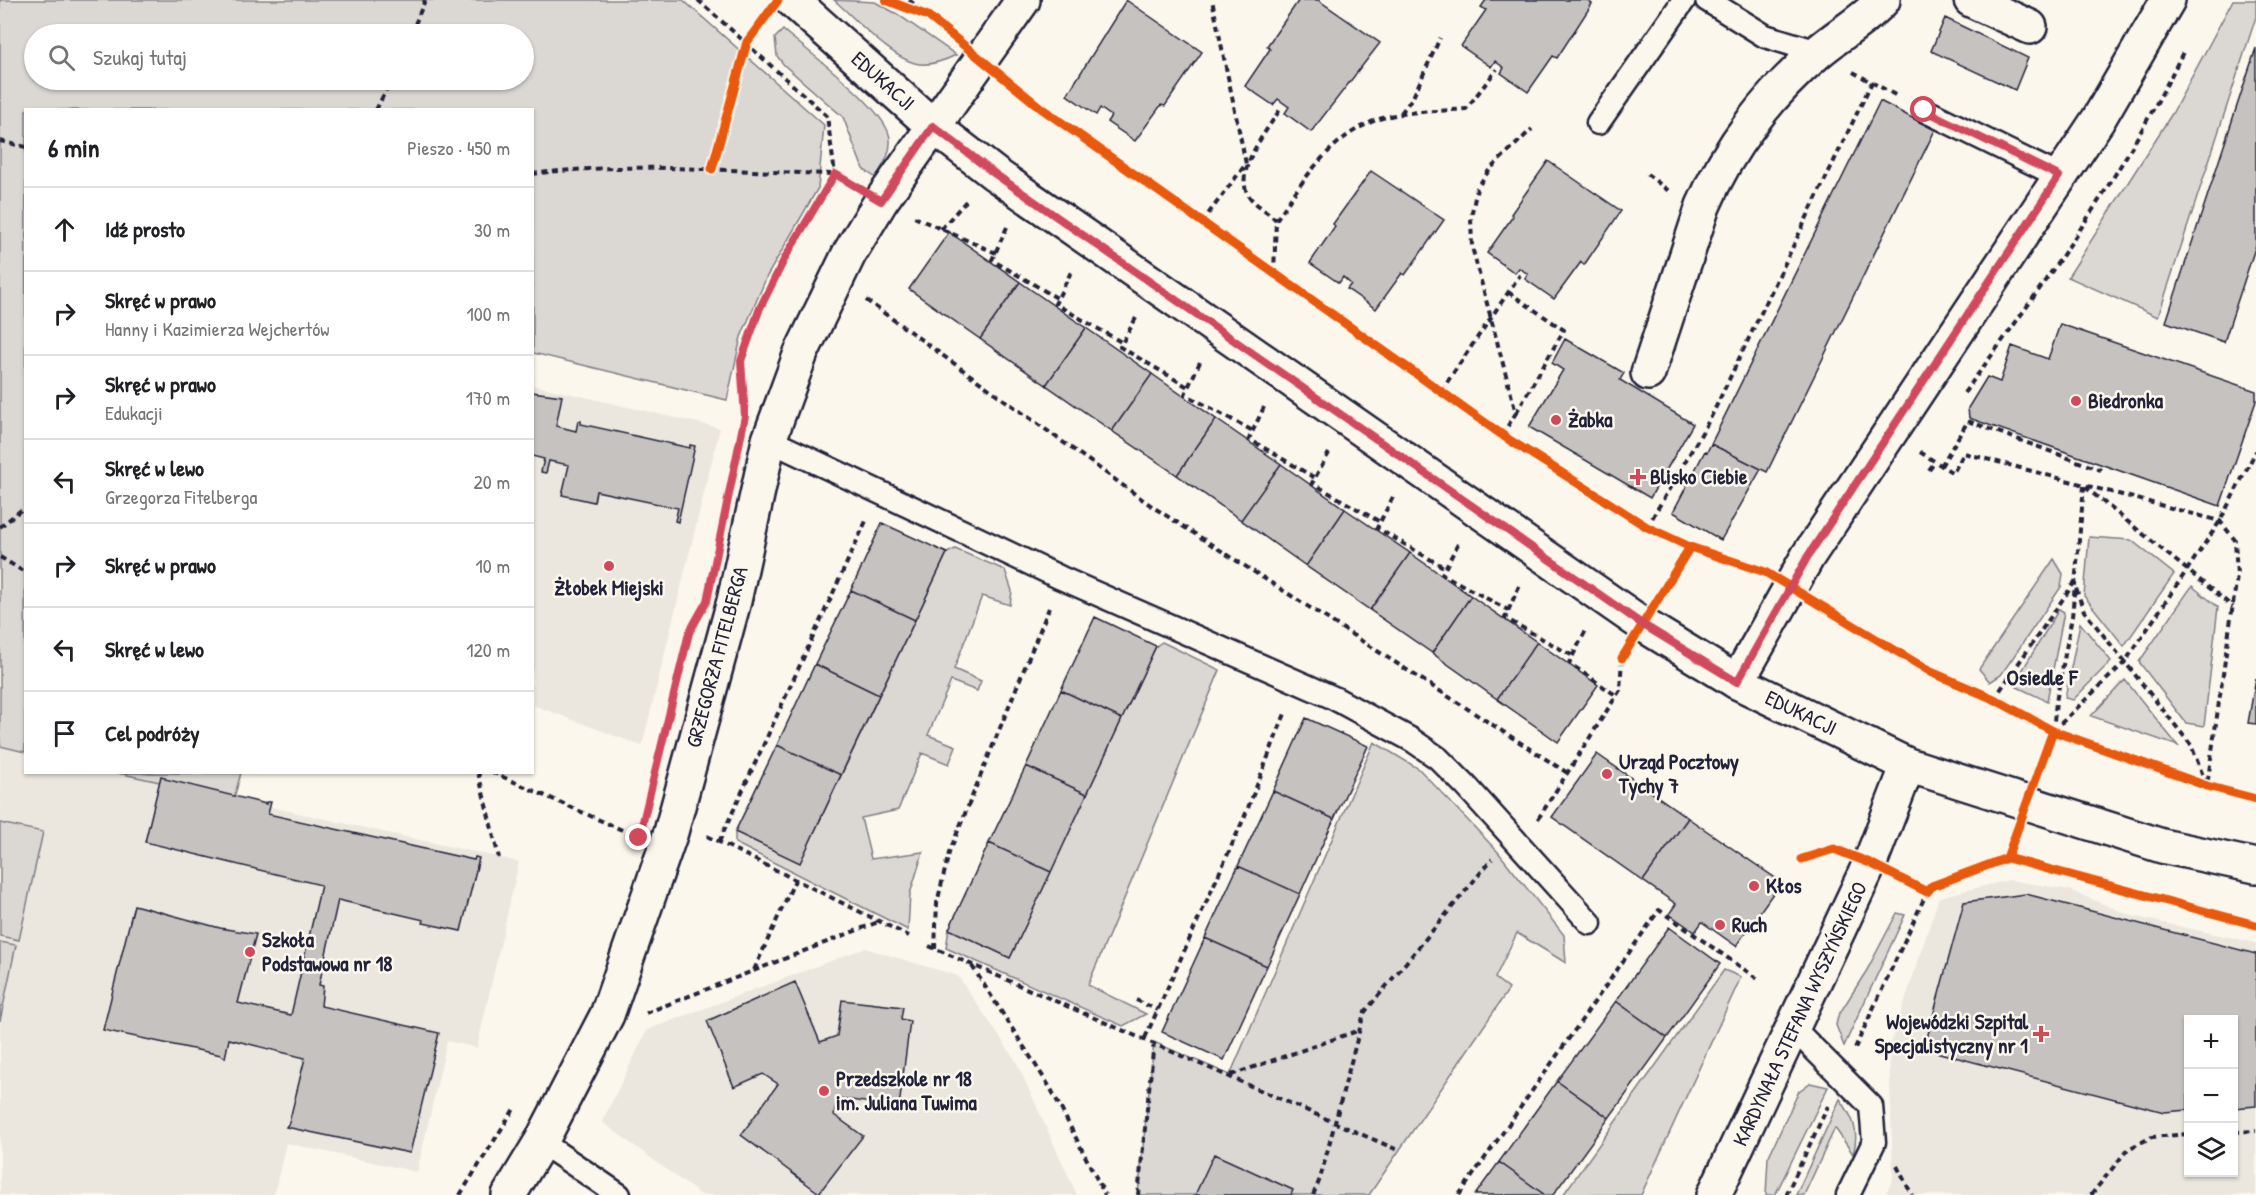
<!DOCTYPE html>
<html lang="pl">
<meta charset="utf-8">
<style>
:root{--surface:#fff;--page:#f6f6f6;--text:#202124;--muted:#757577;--line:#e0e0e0}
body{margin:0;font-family:"Patrick Hand",sans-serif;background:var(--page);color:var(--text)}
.controls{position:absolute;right:18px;bottom:18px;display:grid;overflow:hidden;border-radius:0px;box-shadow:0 2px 4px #0004}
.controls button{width:54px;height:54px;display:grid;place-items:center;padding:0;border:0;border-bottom:2px solid var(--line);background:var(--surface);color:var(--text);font:30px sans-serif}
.stop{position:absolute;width:18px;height:18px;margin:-14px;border:4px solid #d1495b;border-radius:50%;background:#fff}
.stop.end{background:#d1495b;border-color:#fff;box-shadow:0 2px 6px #0008}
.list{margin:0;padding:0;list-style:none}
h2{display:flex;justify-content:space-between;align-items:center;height:78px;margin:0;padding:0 24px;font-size:26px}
h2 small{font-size:20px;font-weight:400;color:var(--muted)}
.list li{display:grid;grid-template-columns:39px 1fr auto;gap:18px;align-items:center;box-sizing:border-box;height:84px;padding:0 24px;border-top:2px solid var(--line)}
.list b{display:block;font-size:22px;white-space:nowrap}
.list p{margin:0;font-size:20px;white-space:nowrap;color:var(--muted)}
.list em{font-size:20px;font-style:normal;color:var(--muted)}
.icon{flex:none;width:33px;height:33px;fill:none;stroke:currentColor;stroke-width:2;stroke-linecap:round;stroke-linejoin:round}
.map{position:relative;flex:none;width:2256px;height:1195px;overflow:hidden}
.search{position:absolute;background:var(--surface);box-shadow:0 2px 4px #0004;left:24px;top:24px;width:510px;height:66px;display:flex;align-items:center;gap:15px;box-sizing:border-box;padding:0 21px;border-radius:33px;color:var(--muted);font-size:22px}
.panel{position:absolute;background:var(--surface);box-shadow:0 2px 4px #0004;left:24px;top:108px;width:510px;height:666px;border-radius:0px}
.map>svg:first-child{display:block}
.built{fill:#ebe7df;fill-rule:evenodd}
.green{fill:#dbd8d3;stroke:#7e7d87;stroke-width:1.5;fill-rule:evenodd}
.building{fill:#c6c2c0;stroke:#22223b;stroke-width:1.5}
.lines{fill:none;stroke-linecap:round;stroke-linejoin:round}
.lane-casing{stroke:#22223b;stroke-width:27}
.street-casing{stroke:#22223b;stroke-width:38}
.secondary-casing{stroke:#22223b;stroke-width:38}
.path{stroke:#22223b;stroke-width:4;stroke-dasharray:6 4.5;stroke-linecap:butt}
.lane{stroke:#fbf7ec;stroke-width:22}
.street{stroke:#fbf7ec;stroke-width:33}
.secondary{stroke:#fbf7ec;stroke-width:33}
.cycleway-casing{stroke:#fbf7ec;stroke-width:13}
.cycleway{stroke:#e8590c;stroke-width:9}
.route{stroke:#d1495b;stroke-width:8}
.poi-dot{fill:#d1495b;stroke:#fbf7ec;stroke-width:2}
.labels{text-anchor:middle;stroke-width:5;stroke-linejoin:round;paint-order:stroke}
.street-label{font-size:21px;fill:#22223b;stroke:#fbf7ec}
.poi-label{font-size:21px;font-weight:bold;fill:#22223b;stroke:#fbf7ec;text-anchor:start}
.neighbourhood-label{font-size:22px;font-weight:bold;fill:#22223b;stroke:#fbf7ec}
</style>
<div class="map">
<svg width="2256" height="1195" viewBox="0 0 2256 1195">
<rect width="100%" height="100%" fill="#fbf7ec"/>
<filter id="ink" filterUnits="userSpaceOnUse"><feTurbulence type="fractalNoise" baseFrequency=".0167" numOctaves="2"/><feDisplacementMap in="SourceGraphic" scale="12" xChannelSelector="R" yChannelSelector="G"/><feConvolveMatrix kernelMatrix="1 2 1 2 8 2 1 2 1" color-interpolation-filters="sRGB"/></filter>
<g filter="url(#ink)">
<path class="built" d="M532,385L720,428L642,746L533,705Z
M0,746L25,752L26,772L118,773L519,862L477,1048L447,1041L417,1172L286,1143L274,1195H0Z
M2009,880L2070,890L2132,916L2256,943V1195H1885L1893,1179L1889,1049L1939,897ZM2188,1020H2234V1172H2188Z
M865,948L958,976L1016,1061L1077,1195H701L602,1122L647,1030Z"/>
<path class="green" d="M0,0H683L824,125L818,188L767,276L741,337L727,400L533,353L532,110H26L25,752L0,746ZM34,34H524V80H34Z
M834,0L875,2L897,14L956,55C944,61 933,65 920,64C894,62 854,17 834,0Z
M2233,0H2256V17L2158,317L2068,277L2173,112Z
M783,30C807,51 890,111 890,140C891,155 882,166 876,178L863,169L843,117L784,65L777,56L775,38Z
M2089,537L2131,540L2174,574L2124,646L2084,596Z
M955,549L1005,570L1012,591L1010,605L982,596L954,669L981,681L977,691L951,681L928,735L956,746L949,764L922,753L898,810L861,818L871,859L923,852L910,894L908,930L735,843V832L800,862L947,553Z
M2054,559L2063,574L2061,587L2001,675L1990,682L1979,669Z
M2192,586L2218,607L2204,726L2186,723L2139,662Z
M2059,609L2064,612L2047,701L2017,687L2016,681Z
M2080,623L2111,661L2073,700L2065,698Z
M1162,642L1220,670L1088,985L1146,1014L1123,1026L946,948L949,929L1010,958L1156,646Z
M2125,680L2178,746L2091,716Z
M1374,742L1419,769L1498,852L1564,935L1566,963L1517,933L1495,978L1509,989L1369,1195H1138L1154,1042L1230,1075Z
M118,773H241L234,798Z
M0,823L43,832L19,940L0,936Z
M1897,913L1905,915L1844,1046L1836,1025L1838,1016L1867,970Z
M0,942L16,945L0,1021Z
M1724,970L1741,977L1641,1195H1563Z
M1810,1083L1828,1087L1775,1195H1766L1768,1158L1799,1091Z
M1840,1099C1853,1117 1860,1132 1853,1154L1835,1128L1804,1195H1796Z"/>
<path class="building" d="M1126,0L1202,52L1165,106L1161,105L1135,141L1107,122L1111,116L1100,108L1096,115L1067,95Z
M1299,0H1318L1380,43L1311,132L1285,113L1289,107L1278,99L1273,105L1245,86L1270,49L1267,46Z
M1486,0H1587L1592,4L1557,58L1553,56L1528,92L1501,73L1504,68L1495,61L1491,67L1461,46L1486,10L1481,7Z
M1945,18L2028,58L2015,90L1931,51Z
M2256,48V245L2224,342L2166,322Z
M1880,101L1935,130L1767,472L1711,444Z
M1548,161L1621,211L1584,265L1581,262L1554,299L1525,279L1528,274L1519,268L1515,273L1487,253L1513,216L1511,214Z
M1371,171L1444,220L1405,275L1402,273L1376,309L1347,289L1351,284L1343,277L1339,283L1310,263L1335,226L1333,224Z
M949,232L1020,282L980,339L909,289Z
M1020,282L1086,328L1046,385L980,339Z
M2060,324L2256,391V401L2220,506L1969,418L1968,408L1987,377L2000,382L2012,346L2048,359Z
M1086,328L1152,374L1112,431L1046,385Z
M1565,339L1624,373L1620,380L1693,424L1650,498L1529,427L1563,370L1552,363Z
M1152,374L1216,419L1177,475L1112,431Z
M532,392L562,396L556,426L576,431L578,421H581V424L690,448V445L695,446L678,522L675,521L678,508L596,491L594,502L562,495L569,465L549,461L546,473L541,472L544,459L532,456Z
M1216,419L1281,464L1241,520L1177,475Z
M1711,444L1761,469L1721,540L1673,512L1705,451L1707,452Z
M1281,464L1345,509L1306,566L1241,520Z
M1345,509L1410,553L1370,610L1306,566Z
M882,523L947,553L915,620L851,590Z
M1410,553L1471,596L1432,653L1370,610Z
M851,590L915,620L879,695L815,664Z
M1471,596L1537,642L1497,699L1432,653Z
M1095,617L1156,646L1122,719L1061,690Z
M1537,642L1598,685L1558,742L1497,699Z
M815,664L879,695L841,775L777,745Z
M2256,678V724L2248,723Z
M1061,690L1122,719L1087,794L1026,766Z
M1306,718L1368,746L1334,819L1273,791Z
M777,745L841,775L800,863L735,832Z
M1597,754L1688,818L1643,881L1552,817Z
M1026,766L1087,794L1051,872L989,843Z
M161,776L165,777V779L266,804V802H271L268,814L474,860L475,857L479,858L461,931L423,923L424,920L338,900L319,985L323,986L321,1006L439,1033L410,1153L286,1127L289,1123L305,1058L229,1039L225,1058L221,1055L103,1030L134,905L220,928L256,934L238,1003L291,1015L321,885L145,842Z
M1273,791L1334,819L1300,894L1238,866Z
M1688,818L1781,882L1736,946L1702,922L1695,932L1669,914L1676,904L1643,881Z
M989,843L1051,872L1010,958L949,929Z
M1238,866L1300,894L1267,966L1205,938Z
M2026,894L2256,954V1106L2234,1108V1020H2188V1110L2164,1112L1924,1049L1964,902Z
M1669,927L1720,964L1667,1038L1616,1001Z
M1205,938L1267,966L1224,1060L1162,1032Z
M795,982L820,1042L837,1036L842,1000L903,1007L901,1019L910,1021L899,1107L837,1098L834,1115L863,1136L819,1193L741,1135L778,1084L763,1074L734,1087L707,1021Z
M1616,1001L1667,1038L1609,1118L1557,1081Z
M1557,1081L1609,1118L1553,1195H1545L1499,1162Z
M1214,1154L1293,1190L1291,1195H1195Z
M1499,1162L1545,1195H1475Z"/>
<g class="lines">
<defs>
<path id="lane" d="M1707,0L1765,36L1818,52
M1924,110L2059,176
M1598,123L1684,0
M769,440L1061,578L1334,698L1412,740L1438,758L1467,787L1590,923
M1794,1029L1871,1106L1874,1142L1848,1195
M541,1142L619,1195"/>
<path id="street" d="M1971,0L2030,27
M1648,373L1703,206C1728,147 1770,93 1818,52C1839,34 1865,20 1883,0
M1737,682L1808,556L2098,120L2168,0
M509,1195L541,1142L607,1015L671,832L734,601L769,440L801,353L849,254L881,201L1023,0"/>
<path id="secondary" d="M792,0L933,126L995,174L1642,624L1737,682L1908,765L2162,846L2256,866
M1714,1195L1870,863L1908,765"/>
</defs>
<use href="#lane" class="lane-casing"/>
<use href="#street" class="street-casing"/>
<use href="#secondary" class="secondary-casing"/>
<path class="path" d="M698,0L827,116L835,174L786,256L760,307L741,361L744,400
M909,0L928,16
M411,34L425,0
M1853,72L1897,96
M376,110L391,80
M1401,113L1413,97L1440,38
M0,141L26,147
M532,174C632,161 735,172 835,174L850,182
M1647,174L1670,192
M914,217L996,253
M1276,220C1309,172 1339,123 1401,114C1422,111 1444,111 1466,109L1497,69
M1202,222L1246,164L1212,0
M1007,227L992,260L1057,298
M941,229L967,200
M1071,272L1055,304L1123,343
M1274,273L1276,220C1268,211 1256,206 1249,196C1232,172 1268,129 1281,108
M1508,292L1564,330L1516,413
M866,300L1153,507L1566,772
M1136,318L1120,347L1188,387
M1200,362L1185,394L1253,431
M1441,391L1520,275
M1964,393C2044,285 2124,173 2183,52
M1264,407L1249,439L1315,478
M1502,435L1516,413L1472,247L1471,217L1477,188L1490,169L1532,129
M1920,452L1953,473L1964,453L2220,521L2235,540L2237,576L2207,786
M1329,453L1312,483L1380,522
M1941,466L1968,421L2101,470
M1929,470L1935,462
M2085,487L2233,607
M1393,497L1377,528L1445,568
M0,527L26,506
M1647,527L1711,417L1872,82
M1458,544L1442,574L1508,610
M0,557L26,573
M1519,586L1505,618L1573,656
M1585,632L1569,663L1617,696
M1994,699L2074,583L2084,611L2191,745L2207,786
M2053,731L2125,662L2220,521L2256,451
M2053,731L2056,702L2072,617L2084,486
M478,772L499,858
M492,772L631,834
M1538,819L1620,690L1622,658
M707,836L909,936
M719,842L866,521
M929,946L1400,1151
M935,949L937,903L949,853L1049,608
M972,966L1051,1089L1105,1195
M754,970L795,880
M1136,1000L1158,1010
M646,1013L878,922
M1145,1038L1244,818L1286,711
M1855,1048L1927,892
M1231,1075L1360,1030
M2234,1132L2256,1131
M1897,1166L1912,1195
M460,1195L514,1109
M1138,1195L1154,1042
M1313,1195L1320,1179L1364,1013L1492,859
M1459,1195L1659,910L1758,979
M1786,1195L1828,1106
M2091,1195L2128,1149L2152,1137L2188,1134"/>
<use href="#lane" class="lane"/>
<use href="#street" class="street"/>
<use href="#secondary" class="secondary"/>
<defs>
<path id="cycleway" d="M886,0L928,16L1041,108L1508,439L1647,527L1690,547L1765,572L1931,672L1994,699L2053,731L2207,786L2256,799
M712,169L747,42L778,0
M1622,658L1690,547
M2007,858L2256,925
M1802,859L1834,849L1870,863L1927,892L1932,886L2007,858L2053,731"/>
</defs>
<use href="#cycleway" class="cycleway-casing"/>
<use href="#cycleway" class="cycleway"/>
</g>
</g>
<g class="lines" filter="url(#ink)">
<path class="route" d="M639,838L689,633L707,601L745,416L741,361L760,308L786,256L835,174L881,201L933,126L995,174L1642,624L1737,682L1808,556L2059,176L1924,110"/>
</g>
<g class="poi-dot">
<circle cx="2076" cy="401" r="6"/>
<circle cx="1556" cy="420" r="6"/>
<path d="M1635 468h6v6h6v6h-6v6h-6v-6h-6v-6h6z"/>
<circle cx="609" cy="566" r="6"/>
<circle cx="1607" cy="774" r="6"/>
<circle cx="1754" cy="886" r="6"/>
<circle cx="1720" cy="925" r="6"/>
<circle cx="250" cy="952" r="6"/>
<path d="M2038 1025h6v6h6v6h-6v6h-6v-6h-6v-6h6z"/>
<circle cx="824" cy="1091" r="6"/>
</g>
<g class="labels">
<g class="street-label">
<text transform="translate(883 81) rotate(42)" y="7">EDUKACJI</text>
<text transform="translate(717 657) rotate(-75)" y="7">GRZEGORZA FITELBERGA</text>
<text transform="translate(1801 713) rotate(26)" y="7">EDUKACJI</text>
<text transform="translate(1800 1014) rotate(-65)" y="7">KARDYNAŁA STEFANA WYSZYŃSKIEGO</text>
</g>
<g class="poi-label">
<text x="2088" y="408">Biedronka</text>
<text x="1568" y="427">Żabka</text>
<text x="1650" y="484">Blisko Ciebie</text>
<text x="609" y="595" text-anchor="middle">Żłobek Miejski</text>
<text x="1619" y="769">Urząd Pocztowy<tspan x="1619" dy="24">Tychy 7</tspan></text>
<text x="1766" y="893">Kłos</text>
<text x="1732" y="932">Ruch</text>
<text x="262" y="947">Szkoła<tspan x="262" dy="24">Podstawowa nr 18</tspan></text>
<text x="2028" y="1029" text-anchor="end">Wojewódzki Szpital<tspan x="2028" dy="24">Specjalistyczny nr 1</tspan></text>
<text x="836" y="1086">Przedszkole nr 18<tspan x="836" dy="24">im. Juliana Tuwima</tspan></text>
</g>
<g class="neighbourhood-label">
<text x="2042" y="685">Osiedle F</text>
</g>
</g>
</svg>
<div class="controls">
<button>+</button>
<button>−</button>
<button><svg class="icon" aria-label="layers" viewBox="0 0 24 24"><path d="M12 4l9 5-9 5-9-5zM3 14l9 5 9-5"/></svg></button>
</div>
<div class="stop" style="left:1924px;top:110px"></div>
<div class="stop end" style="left:639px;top:838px"></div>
<div class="search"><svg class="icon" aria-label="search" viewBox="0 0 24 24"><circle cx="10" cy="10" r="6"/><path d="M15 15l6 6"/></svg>Szukaj tutaj</div>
<section class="panel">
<h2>6 min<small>Pieszo · 450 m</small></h2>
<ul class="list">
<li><svg class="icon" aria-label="ahead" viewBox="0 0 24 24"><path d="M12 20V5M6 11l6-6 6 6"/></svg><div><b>Idź prosto</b></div><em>30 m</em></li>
<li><svg class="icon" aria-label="right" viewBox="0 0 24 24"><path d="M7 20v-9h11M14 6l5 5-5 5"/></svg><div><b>Skręć w prawo</b><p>Hanny i Kazimierza Wejchertów</p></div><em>100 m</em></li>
<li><svg class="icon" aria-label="right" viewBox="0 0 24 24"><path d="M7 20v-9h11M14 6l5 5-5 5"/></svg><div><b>Skręć w prawo</b><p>Edukacji</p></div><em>170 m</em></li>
<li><svg class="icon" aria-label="left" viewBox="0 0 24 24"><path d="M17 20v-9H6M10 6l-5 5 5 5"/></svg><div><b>Skręć w lewo</b><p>Grzegorza Fitelberga</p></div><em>20 m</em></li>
<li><svg class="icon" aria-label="right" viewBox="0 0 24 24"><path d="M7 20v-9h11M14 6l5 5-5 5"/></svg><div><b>Skręć w prawo</b></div><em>10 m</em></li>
<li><svg class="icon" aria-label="left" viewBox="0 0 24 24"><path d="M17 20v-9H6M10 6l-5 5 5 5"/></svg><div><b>Skręć w lewo</b></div><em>120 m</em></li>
<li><svg class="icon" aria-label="arrive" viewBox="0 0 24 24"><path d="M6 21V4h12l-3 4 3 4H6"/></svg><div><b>Cel podróży</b></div></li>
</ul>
</section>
</div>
